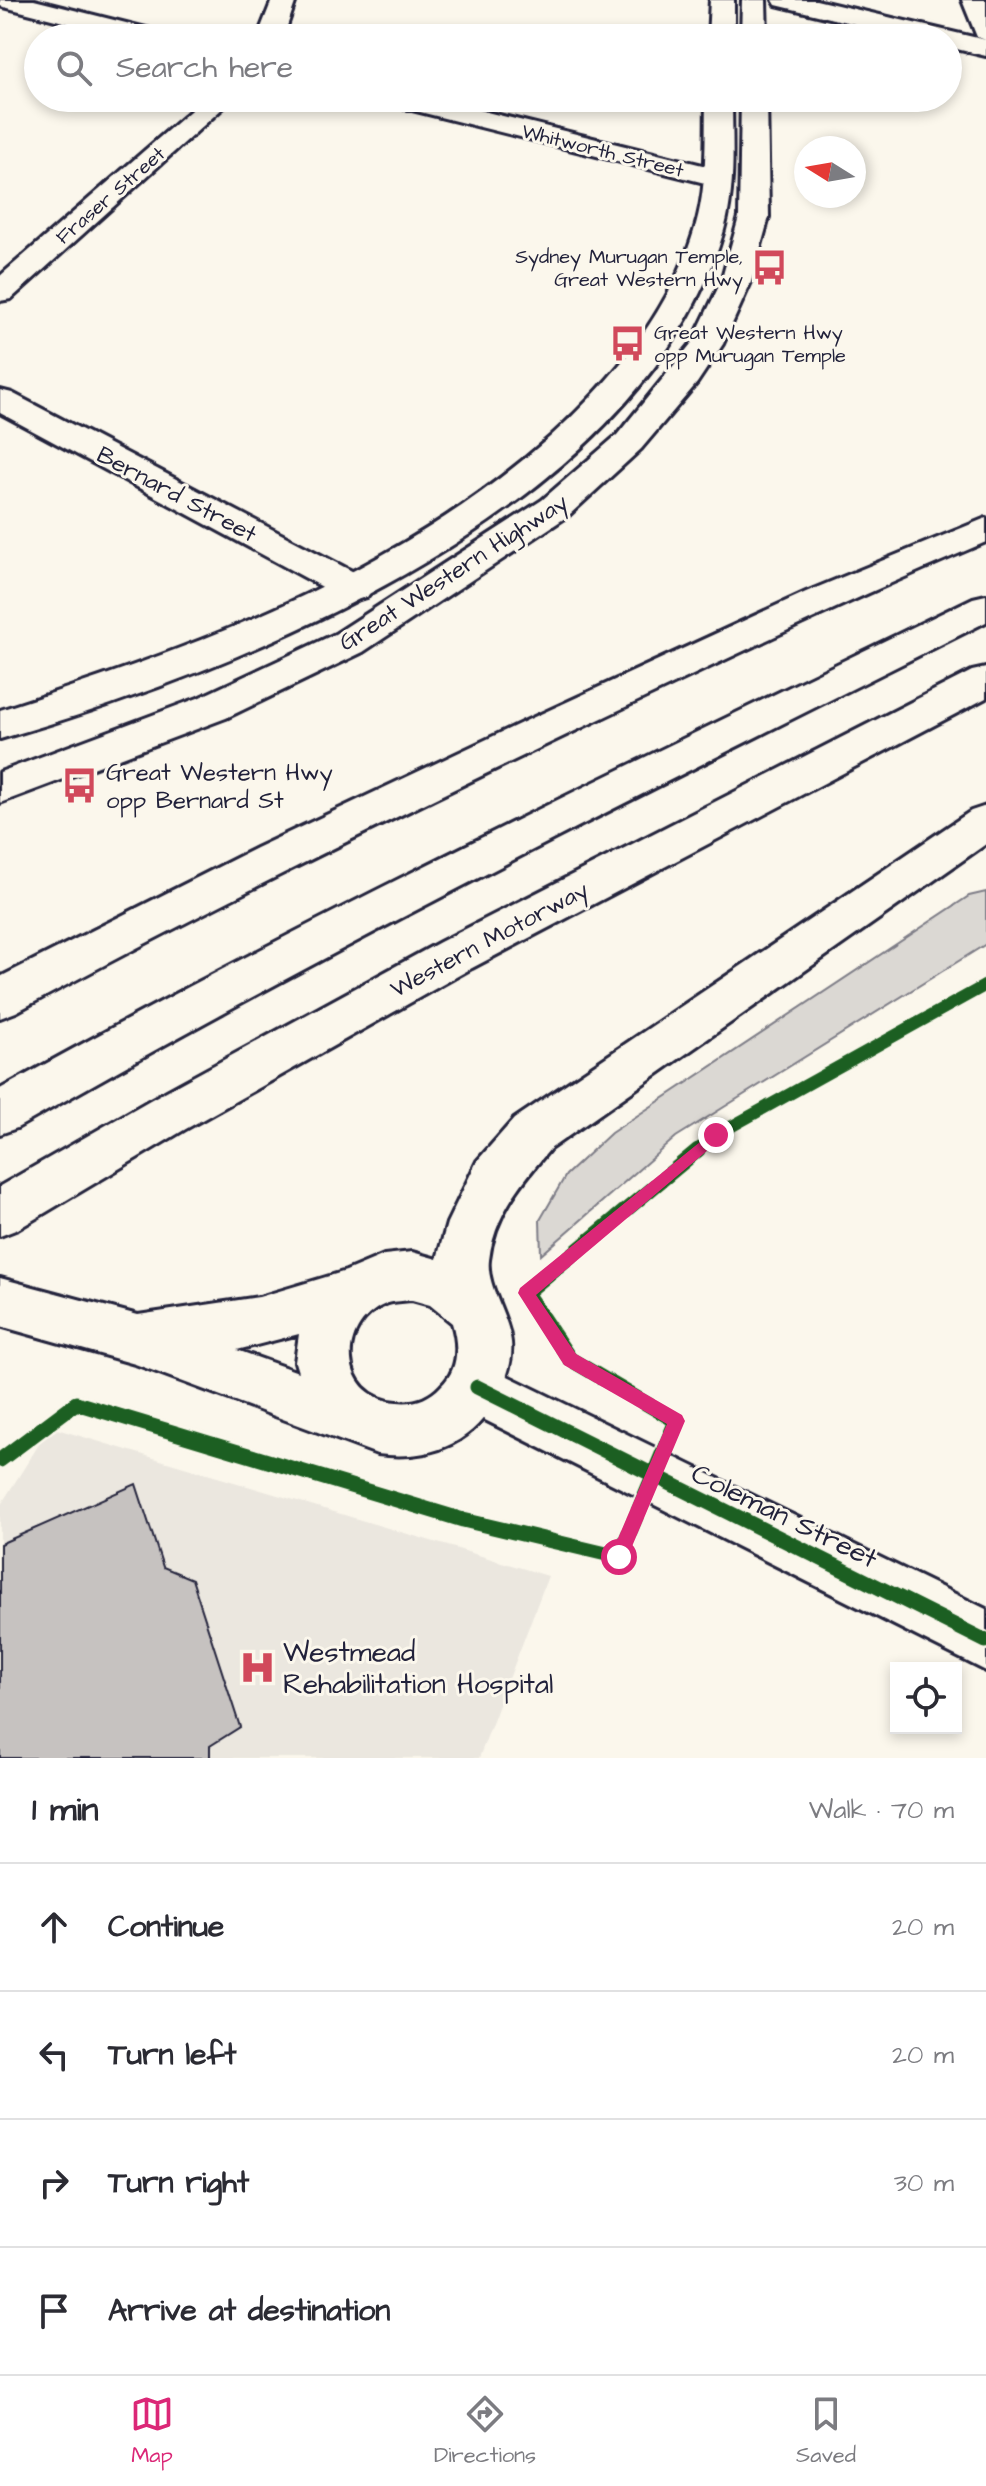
<!DOCTYPE html>
<meta charset="utf-8">
<style>
:root{--surface:#fff;--page:#f7f7f7;--text:#2b2b33;--muted:#7c7c81;--line:#e1e1e2;--accent:#db2777}
body{margin:0;font-family:"Architects Daughter",sans-serif;background:var(--page);color:var(--text)}
.controls{position:absolute;right:24px;bottom:24px;display:grid;overflow:hidden;border-radius:0px;box-shadow:0 4px 12px #0003}
.controls button{width:72px;height:72px;display:grid;place-items:center;padding:0;border:0;border-bottom:2px solid var(--line);background:var(--surface);color:var(--text);font:40px sans-serif}
.compass{position:absolute;left:794px;top:136px;width:72px;height:72px;border-radius:50%;background:var(--surface);box-shadow:0 4px 12px #0003;rotate:281deg}
.stop{position:absolute;width:24px;height:24px;margin:-18px;border:6px solid #db2777;border-radius:50%;background:#fff}
.stop.end{background:#db2777;border-color:#fff;box-shadow:0 2px 8px #0008}
.list{margin:0;padding:0;list-style:none}
h2{display:flex;justify-content:space-between;align-items:center;height:104px;margin:0;padding:0 32px;font-size:34px}
h2 small{font-size:26px;font-weight:400;color:var(--muted)}
.list li{display:grid;grid-template-columns:52px 1fr auto;gap:24px;align-items:center;box-sizing:border-box;height:128px;padding:0 32px;border-top:2px solid var(--line)}
.list b{display:block;font-size:30px;white-space:nowrap}
.list em{font-size:26px;font-style:normal;color:var(--muted)}
.icon{flex:none;width:44px;height:44px;fill:none;stroke:currentColor;stroke-width:2;stroke-linecap:round;stroke-linejoin:round}
.map{position:relative;flex:none;width:986px;height:1758px;overflow:hidden}
.search{position:absolute;background:var(--surface);box-shadow:0 4px 12px #0003;left:24px;right:24px;top:24px;height:88px;display:flex;align-items:center;gap:20px;box-sizing:border-box;padding:0 28px;border-radius:44px;color:var(--muted);font-size:30px}
.sheet{height:616px;background:var(--surface)}
nav{display:flex;justify-content:space-around;align-items:center;box-sizing:border-box;height:112px;border-top:2px solid var(--line);background:var(--surface);font-size:22px;color:var(--muted)}
nav a{display:grid;justify-items:center;gap:4px}
nav .on{color:var(--accent)}
.map>svg:first-child{display:block}
.built{fill:#ebe7df}
.green{fill:#dbd8d3;stroke:#7e7d87;stroke-width:2}
.building{fill:#c6c2c0;stroke:#22223b;stroke-width:2}
.lines{fill:none;stroke-linecap:round;stroke-linejoin:round}
.minor-casing{stroke:#22223b;stroke-width:6}
.highway-casing{stroke:#22223b;stroke-width:6}
.minor{fill:#fbf7ec;fill-rule:evenodd}
.highway{fill:#fbf7ec;fill-rule:evenodd}
.cycleway-far1-casing{stroke:#fbf7ec;stroke-width:17}
.cycleway-casing{stroke:#fbf7ec;stroke-width:20}
.cycleway-far1{stroke:#1b5e20;stroke-width:12}
.cycleway{stroke:#1b5e20;stroke-width:15}
.route{fill:#db2777}
.labels{text-anchor:middle;stroke-width:6;stroke-linejoin:round;paint-order:stroke}
.far-street-label{font-size:20px;fill:#22223b;stroke:#fbf7ec}
.far-poi-label{font-size:20px;fill:#22223b;stroke:#fbf7ec;text-anchor:end}
.street-label{font-size:24px;fill:#22223b;stroke:#fbf7ec}
.poi-label{font-size:24px;fill:#22223b;stroke:#fbf7ec;text-anchor:start}
.near-street-label{font-size:28px;fill:#22223b;stroke:#fbf7ec}
.near-poi-label{font-size:28px;fill:#22223b;stroke:#fbf7ec;text-anchor:start}
</style>
<div class="map">
<svg width="986" height="1758" viewBox="0 0 986 1758">
<rect width="100%" height="100%" fill="#fbf7ec"/>
<filter id="ink" filterUnits="userSpaceOnUse"><feTurbulence type="fractalNoise" baseFrequency=".0125" numOctaves="2"/><feDisplacementMap in="SourceGraphic" scale="16" xChannelSelector="R" yChannelSelector="G"/><feConvolveMatrix kernelMatrix="1 2 1 2 8 2 1 2 1" color-interpolation-filters="sRGB"/></filter>
<g filter="url(#ink)">
<path class="built" d="M50,1427L548,1576L479,1758H0V1506Z"/>
<path class="green" d="M986,892V944L676,1137L541,1255L540,1220L566,1175L611,1133L969,896Z"/>
<path class="building" d="M136,1484L163,1567L192,1579L240,1727L210,1746V1758H0V1544Z"/>
<g class="lines">
<defs>
<path id="minor" d="M0,0H34L166,33L170,38H127L0,6Z
M272,0H296L283,38H257Z
M773,0H816L986,40V56L948,47V38H913L776,5Z
M962,0H986V40L977,37Z
M205,98H234L11,299L0,301V276Z
M384,98H430L727,171L731,177L727,183L717,186L388,104Z
M0,390L12,393L367,579L373,588L367,597L354,600L341,597L0,413Z
M477,1361L986,1609V1671L457,1406L449,1387L457,1368Z"/>
<path id="highway" d="M710,0H734V38H708Z
M742,0H766L767,38H741Z
M706,98H732C732,142 736,187 724,230C645,507 251,667 0,739V710C197,647 393,576 550,437C613,380 669,313 694,231C708,188 705,142 706,98Z
M741,98H767L769,217L751,282L723,344L697,383L641,449L568,516L363,652L226,718L0,803V772L198,698L335,634L542,500L617,435L691,344L721,282L739,217Z
M986,518V542C848,600 714,665 579,729C389,820 201,912 16,1012L0,1018V977L256,848L532,718L806,592Z
M986,595V622C660,785 333,946 17,1128L0,1134V1089C318,912 646,757 973,598Z
M986,668V698L472,968L184,1130L18,1229L0,1236V1186L150,1100L440,942L972,671Z
M986,806V844L550,1149C522,1182 494,1215 489,1260C486,1284 506,1312 510,1336C514,1355 509,1372 501,1389C478,1442 433,1461 377,1454L135,1364L0,1326V1278L138,1315L259,1297L346,1271L384,1255L412,1252L437,1259L447,1223L477,1161L514,1119L971,811ZM412,1300L430,1305L452,1323C459,1346 459,1369 441,1386C429,1399 414,1404 397,1402C338,1397 336,1323 388,1303C395,1301 404,1301 412,1300ZM299,1334L295,1362L298,1372L237,1350Z"/>
</defs>
<use href="#minor" class="minor-casing"/>
<use href="#highway" class="highway-casing"/>
<use href="#minor" class="minor"/>
<use href="#highway" class="highway"/>
<defs>
<path id="cycleway-far1" d="M695,1152L716,1135L986,985"/>
<path id="cycleway" d="M477,1387L986,1641
M0,1460L76,1403L463,1520L619,1557L676,1421L570,1359L526,1293L698,1150"/>
</defs>
<use href="#cycleway-far1" class="cycleway-far1-casing"/>
<use href="#cycleway" class="cycleway-casing"/>
<use href="#cycleway-far1" class="cycleway-far1"/>
<use href="#cycleway" class="cycleway"/>
</g>
</g>
<path class="route" d="M716,1129L721,1130V1139L536,1295L576,1354L682,1415L685,1421L625,1563L619,1566L613,1563L610,1557L667,1424L564,1365L518,1293L520,1288Z"/>
<defs>
<symbol id="bus-bare" viewBox="-9 -9 18 18"><path d="M-5-6H5V4H4V6H2V4H-2V6H-4V4H-5ZM-3.5-4V0h7V-4ZM-3.5 1.2v1.5H-2V1.2ZM2 1.2v1.5H3.5V1.2Z" fill="#d1495b" stroke="#fbf7ec" stroke-width="2.5" paint-order="stroke"/></symbol>
<symbol id="hospital-bare" viewBox="-9 -9 18 18"><path d="M-5-5h3v3.5h4V-5h3V5h-3V1.5h-4V5h-3Z" fill="#d1495b" stroke="#fbf7ec" stroke-width="2.5" paint-order="stroke"/></symbol>
</defs>
<g fill-rule="evenodd">
<use href="#bus-bare" x="744" y="242" width="51" height="51"/>
<use href="#bus-bare" x="602" y="318" width="51" height="51"/>
<use href="#bus-bare" x="54" y="760" width="51" height="51"/>
<use href="#hospital-bare" x="232" y="1642" width="51" height="51"/>
</g>
<g class="labels">
<g class="far-street-label">
<text transform="translate(603 150) rotate(14)" y="7">Whitworth Street</text>
<text transform="translate(110 195) rotate(-41)" y="7">Fraser Street</text>
</g>
<g class="far-poi-label">
<text x="743" y="263">Sydney Murugan Temple,<tspan x="743" dy="23">Great Western Hwy</tspan></text>
<text x="654" y="339" text-anchor="start">Great Western Hwy<tspan x="654" dy="23">opp Murugan Temple</tspan></text>
</g>
<g class="street-label">
<text transform="translate(177 494) rotate(28)" y="8">Bernard Street</text>
<text transform="translate(453 572) rotate(-33)" y="8">Great Western Highway</text>
<text transform="translate(489 939) rotate(-28)" y="8">Western Motorway</text>
</g>
<g class="poi-label">
<text x="106" y="780">Great Western Hwy<tspan x="106" dy="28">opp Bernard St</tspan></text>
</g>
<g class="near-street-label">
<text transform="translate(785 1515) rotate(26)" y="10">Coleman Street</text>
</g>
<g class="near-poi-label">
<text x="283" y="1661">Westmead<tspan x="283" dy="32">Rehabilitation Hospital</tspan></text>
</g>
</g>
</svg>
<div class="controls">
<button><svg class="icon" aria-label="locate" viewBox="0 0 24 24"><circle cx="12" cy="12" r="6"/><path d="M12 2v4M12 18v4M2 12h4M18 12h4"/></svg></button>
</div>
<svg class="compass" viewBox="-18 -18 36 36"><path d="M0-13l5 13h-10z" fill="#e53935"/><path d="M0 13l5-13h-10z" fill="#7c7c81"/></svg>
<div class="stop" style="left:619px;top:1557px"></div>
<div class="stop end" style="left:716px;top:1135px"></div>
<div class="search"><svg class="icon" aria-label="search" viewBox="0 0 24 24"><circle cx="10" cy="10" r="6"/><path d="M15 15l6 6"/></svg>Search here</div>
</div>
<section class="sheet">
<h2>1 min<small>Walk · 70 m</small></h2>
<ul class="list">
<li><svg class="icon" aria-label="ahead" viewBox="0 0 24 24"><path d="M12 20V5M6 11l6-6 6 6"/></svg><div><b>Continue</b></div><em>20 m</em></li>
<li><svg class="icon" aria-label="left" viewBox="0 0 24 24"><path d="M17 20v-9H6M10 6l-5 5 5 5"/></svg><div><b>Turn left</b></div><em>20 m</em></li>
<li><svg class="icon" aria-label="right" viewBox="0 0 24 24"><path d="M7 20v-9h11M14 6l5 5-5 5"/></svg><div><b>Turn right</b></div><em>30 m</em></li>
<li><svg class="icon" aria-label="arrive" viewBox="0 0 24 24"><path d="M6 21V4h12l-3 4 3 4H6"/></svg><div><b>Arrive at destination</b></div></li>
</ul>
</section>
<nav>
<a class="on"><svg class="icon" aria-label="map" viewBox="0 0 24 24"><path d="M3 6l6-2 6 2 6-2v14l-6 2-6-2-6 2zM9 4v14M15 6v14"/></svg>Map</a>
<a><svg class="icon" aria-label="directions" viewBox="0 0 24 24"><path d="M12 3l9 9-9 9-9-9zM9 14v-3h6M13 9l2 2-2 2"/></svg>Directions</a>
<a><svg class="icon" aria-label="saved" viewBox="0 0 24 24"><path d="M7 4h10v16l-5-4-5 4z"/></svg>Saved</a>
</nav>
